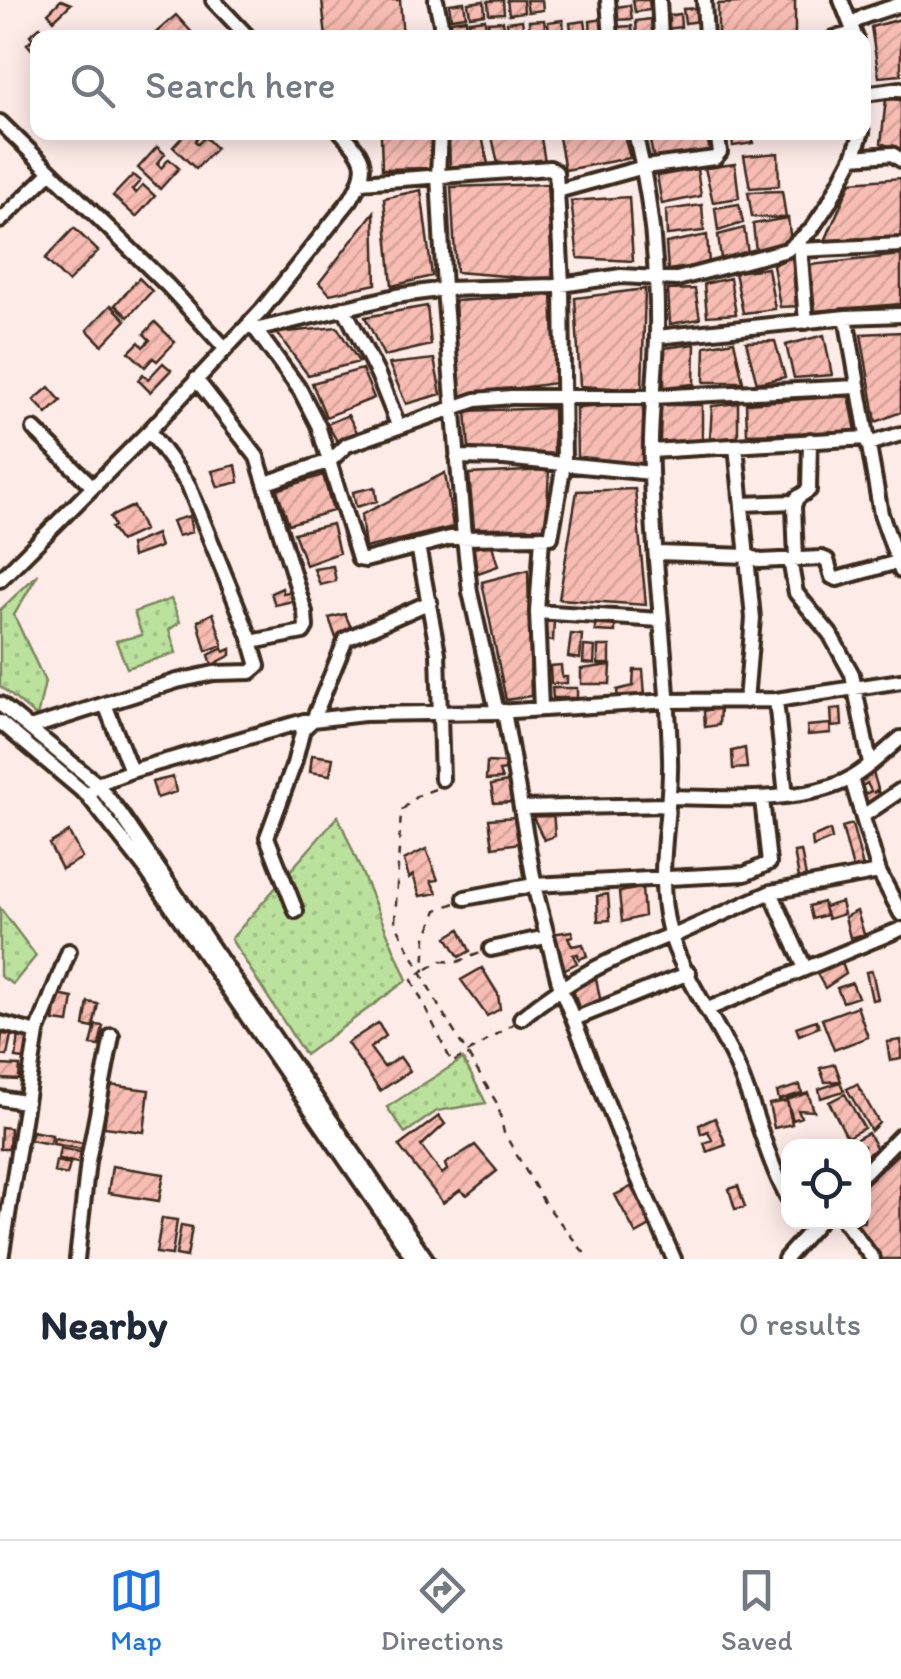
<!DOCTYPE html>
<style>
:root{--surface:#fff;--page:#f6f6f7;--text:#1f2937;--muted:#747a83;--line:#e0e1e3;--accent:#1a73e8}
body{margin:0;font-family:Itim,sans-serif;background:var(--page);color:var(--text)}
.controls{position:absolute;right:30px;bottom:30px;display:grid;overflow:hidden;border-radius:20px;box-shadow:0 5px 25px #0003}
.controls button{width:90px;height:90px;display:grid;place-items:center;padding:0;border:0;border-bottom:2px solid var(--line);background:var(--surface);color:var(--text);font:50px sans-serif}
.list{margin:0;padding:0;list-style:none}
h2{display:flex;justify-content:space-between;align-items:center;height:130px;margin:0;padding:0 40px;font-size:42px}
h2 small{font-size:32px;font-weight:400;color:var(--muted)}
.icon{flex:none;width:55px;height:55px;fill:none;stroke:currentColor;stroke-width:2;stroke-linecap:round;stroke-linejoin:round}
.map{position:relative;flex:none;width:901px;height:1259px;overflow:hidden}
.search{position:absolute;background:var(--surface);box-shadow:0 5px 25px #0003;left:30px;right:30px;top:30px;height:110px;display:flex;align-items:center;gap:25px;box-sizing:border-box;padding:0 35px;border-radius:20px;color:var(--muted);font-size:38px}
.sheet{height:280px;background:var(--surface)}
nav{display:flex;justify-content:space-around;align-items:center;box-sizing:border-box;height:140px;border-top:2px solid var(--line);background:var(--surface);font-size:28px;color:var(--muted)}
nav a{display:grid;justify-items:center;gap:5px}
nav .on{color:var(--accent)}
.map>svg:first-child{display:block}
.park{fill:url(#park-dots);stroke:#7b865e;stroke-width:2.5}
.building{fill:url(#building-hatch);stroke:#3b2a1e;stroke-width:2.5}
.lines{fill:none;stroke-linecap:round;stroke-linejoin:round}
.minor-casing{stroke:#3b2a1e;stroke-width:20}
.path{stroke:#3b2a1e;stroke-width:2.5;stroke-dasharray:8 8;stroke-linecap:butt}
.minor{stroke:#fff;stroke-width:12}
</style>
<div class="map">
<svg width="901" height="1259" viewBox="0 0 901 1259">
<defs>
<pattern id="park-dots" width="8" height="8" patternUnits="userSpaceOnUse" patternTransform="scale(2.5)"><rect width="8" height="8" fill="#bbe29d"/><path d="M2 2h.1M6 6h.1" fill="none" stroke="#a2c287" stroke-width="1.8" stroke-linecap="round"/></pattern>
<pattern id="building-hatch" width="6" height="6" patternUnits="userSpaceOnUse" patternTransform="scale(2.5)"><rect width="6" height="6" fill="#f7bcb3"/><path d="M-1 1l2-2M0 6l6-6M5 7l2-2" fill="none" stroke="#d5a29a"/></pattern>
</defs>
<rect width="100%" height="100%" fill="#fdebe8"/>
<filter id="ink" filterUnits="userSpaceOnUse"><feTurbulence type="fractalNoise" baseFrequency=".01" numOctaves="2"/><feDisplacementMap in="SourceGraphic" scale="20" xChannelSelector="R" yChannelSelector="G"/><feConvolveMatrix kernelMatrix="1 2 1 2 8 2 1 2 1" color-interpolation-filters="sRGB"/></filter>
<g filter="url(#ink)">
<path class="park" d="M38,574L14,615L45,682L37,717L0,686V610Z
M171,599L180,622L169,630L176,653L127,668L116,641L142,635L134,612Z
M338,816L407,980L305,1055L231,939Z
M0,908L36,956L13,984L0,976Z
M463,1059L486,1103L437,1111L405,1133L387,1107Z"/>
<path class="building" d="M61,0L71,4L54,20L48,13Z
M322,0H400L403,38H326Z
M503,0L504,13L489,14L488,1Z
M507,0H523L524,12L509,14Z
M526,0H542L543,10L528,12Z
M633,0H649L650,10L635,12Z
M795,0V38H718V4Z
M484,1L485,14L470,16L468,3Z
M464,2L466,16L451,18L449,4Z
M630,5L632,19L616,20L615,7Z
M699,8L700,21L685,23L683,9Z
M680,14L681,27L666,29L665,16Z
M176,15L196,37L150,38Z
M466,19L467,33L452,34L451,21Z
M485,19L486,33L471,35L469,21Z
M605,19L607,33L591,35L590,21Z
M651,19L653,33L637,35L636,21Z
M901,19V75L879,77L871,27Z
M522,20L524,34L509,36L507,22Z
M544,20L546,33L530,35L529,21Z
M563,20L564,33L549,35L548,22Z
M503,21L505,34L490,36L488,22Z
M585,21L587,34L572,36L570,23Z
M632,26L633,38H618L617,27Z
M40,27L49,38H38L35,53L27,44L33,39L30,35Z
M886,99L901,100V151L881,143Z
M187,132H201L195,141L198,144L205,137L216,148L196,169L173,147Z
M400,132H431L433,168L382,169L381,136Z
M481,132L488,164L450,168L449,138Z
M491,132H540L545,162L498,164Z
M558,132H623L630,158L565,170Z
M648,132H706L710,151L654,160Z
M731,132H753V143L733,146Z
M157,147L165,154L157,164L161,168L169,159L179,168L160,189L138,168Z
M778,153L779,186L750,188L744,156Z
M735,164L739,198L713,202L705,168Z
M697,169L701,196L662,204L657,176Z
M133,175L140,181L132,190L136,193L143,185L155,196L136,217L113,196Z
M901,178V237L825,241L851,182Z
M547,184L553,280L456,272L451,187Z
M421,190L432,276L392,286L384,198Z
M782,191L786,218L752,217L748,192Z
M629,197L633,261L578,258L571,201Z
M739,204L743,223L718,231L715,208Z
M702,205L704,231L667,235L666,210Z
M374,212L376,284L330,294L319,283Z
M788,218L791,242L756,252L753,224Z
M74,228L98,251L68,282L45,259Z
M744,228L748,253L721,259L718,235Z
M707,235L709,264L668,270L666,243Z
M901,255V304L815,311L810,265Z
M794,256L801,306L780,307L773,265Z
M768,268L775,309L743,313L735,272Z
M139,278L152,291L128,317L115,305Z
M730,278L736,314L707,316L704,284Z
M645,289L642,390L580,386L575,298Z
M695,289L700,319L670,324L668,290Z
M552,295L556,383L460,396L455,301Z
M111,305L126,320L102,345L87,330Z
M427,306L431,345L384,356L365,317Z
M155,322L175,342L157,361L153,358L145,367L129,352L139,342L143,347L150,340L144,334Z
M337,327L359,362L308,375L277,333Z
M901,332V412L876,422L861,334Z
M824,335L832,375L794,378L786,345Z
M734,341L743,382H704L705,346Z
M775,341L785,377L757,383L746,342Z
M695,344L694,384L664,387V348Z
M434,359L441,394L406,404L389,364Z
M163,363L171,370L150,392L138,380L143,374L148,379Z
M362,369L374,398L326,417L312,383Z
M49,387L61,401L47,414L34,400Z
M849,396L856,431L747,434L746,403Z
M738,403V437L710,439L712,406Z
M643,404L644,465L577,458L576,408Z
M660,405H702V442L660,444Z
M553,408L554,454L469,448L466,411Z
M348,415L357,432L337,441L327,424Z
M236,465L239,482L218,487L212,471Z
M549,470L546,528H474L469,474Z
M445,473L453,527L365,548L361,515Z
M323,475L333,511L289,524L277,490Z
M375,487L377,501L356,507L353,492Z
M635,489L646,605L559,599L577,491Z
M133,506L144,530L120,541L111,528L114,526L110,517Z
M189,516L192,532L178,536L172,521Z
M332,524L339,553L306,565L294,533Z
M156,534L160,547L132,557L130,545Z
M492,545L498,566L478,573L472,548Z
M333,566L336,581L320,585L314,569Z
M528,570L531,696L506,700L482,582Z
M282,588L283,593L295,591L297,600L275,605L271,593Z
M213,613L223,645L206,651L198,621Z
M345,614L354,634L336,638L329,618Z
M544,619L554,620L553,641L544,640Z
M595,621L615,623V632L595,631Z
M571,634L582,635L580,659L568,657Z
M584,646L595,647L594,664L583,663Z
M598,646H610V664H598Z
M223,648L224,652L231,649V655L212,665L209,655Z
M561,665L562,677H567V683L551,684L550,666Z
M611,665L610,684H581V669Z
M634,670H643L645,696L618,699L617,690L633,686Z
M552,688H577V698H553Z
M720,707L719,725L705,727L704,711Z
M841,708L842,726L832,727L831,709Z
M830,724L831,733L808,735L807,726Z
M745,748L747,768L733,769L732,751Z
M312,755L333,758L330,775L310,772Z
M487,762L505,763L506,770L499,771L502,779L486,780Z
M872,769L878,789L873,793L878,791L880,796L866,806L863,796L871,791L867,783L861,787L859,778Z
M173,777L176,792L157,798L152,782Z
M508,782L513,802L494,803L491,785Z
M553,811L555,836L544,840L532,815Z
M515,817L520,843L493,847L489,819Z
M852,824L863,867L853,869L842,827Z
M830,830L832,839L813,847L812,838Z
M69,832L82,858L62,869L49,844Z
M426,849L438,880L431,881L437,893L420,896L413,875L409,878L404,860Z
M801,851L806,877L799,878L794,852Z
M642,888L644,916L622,922L619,892Z
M608,894L610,920L598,921L597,896Z
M823,902L826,915L812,919L809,906Z
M841,902L844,914L828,919L824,907Z
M857,911L864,934L850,938L845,917Z
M460,929L470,951L459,957L447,937Z
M572,931L573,936L568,937L572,946L583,944L587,956L579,959L578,954L573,955L577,963L563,970L551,934Z
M841,960L846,974L825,988L816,972Z
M482,968L498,994L500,1009L487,1016L461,980Z
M872,971L878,999L872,1000L866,972Z
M596,978L601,1003L580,1011L572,987Z
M852,983L858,997L843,1002L837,988Z
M58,995L73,998L69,1023L54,1021Z
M88,1002L98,1004L93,1028L84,1026Z
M857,1006L868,1037L834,1050L822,1019Z
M816,1020L819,1027L799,1035L796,1027Z
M378,1023L386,1036L370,1048L384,1067L400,1057L410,1071L380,1091L347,1043Z
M96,1025L103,1026L99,1046L91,1045Z
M2,1034L11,1035L7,1056L0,1055Z
M19,1034L28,1035L25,1059L16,1058Z
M901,1040V1059L890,1061L887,1042Z
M835,1064L841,1081L825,1082L820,1068Z
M0,1065L20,1066L19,1080L0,1079Z
M840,1082L844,1091L821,1098L819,1089Z
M857,1084L879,1123L871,1131L847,1089Z
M110,1085L149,1090L144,1132L104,1127Z
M800,1085L802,1093L779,1100L777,1092Z
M808,1093L814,1111L798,1110L801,1117L793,1120L787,1100Z
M845,1094L864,1128L847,1137L829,1102Z
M787,1101L792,1124L774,1128L769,1104Z
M439,1116L445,1124L421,1146L442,1174L447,1170L445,1164L475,1145L497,1171L467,1195L460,1190L443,1203L399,1146Z
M715,1118L726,1145L707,1152L704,1143L712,1140L708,1131L701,1134L699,1125Z
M1,1127L10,1128L9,1149H0Z
M32,1131L52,1135L50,1144L30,1140Z
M868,1133L877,1149L864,1156V1146H859L855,1140Z
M54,1138L83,1143L82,1149L53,1144Z
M60,1148L85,1153L83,1164L58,1159Z
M900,1152L901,1259H879L848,1222H864V1186Z
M56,1161L70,1164L67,1175L54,1172Z
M112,1166L164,1174L159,1201L108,1193Z
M738,1186L745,1207L735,1209L729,1189Z
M631,1187L652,1225L636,1234L615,1195Z
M162,1218L177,1220L172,1255L156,1253Z
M181,1225L192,1227L187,1257L176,1255Z"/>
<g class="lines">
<defs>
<path id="minor" d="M213,0L249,38
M436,0L444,38
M608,0L611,38
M659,0L661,38
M704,0L706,38
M841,0L856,38
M851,24L865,16L901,4
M834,38L854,33
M864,94L901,89
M0,122L168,286L225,348
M440,132L438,176L444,289L464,537L470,592L497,712
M635,132C651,197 658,268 657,335C656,380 649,425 651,471C653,566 668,661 670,757C672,815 654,871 669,929C679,971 718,1023 736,1064C756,1108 765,1156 788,1198
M853,157L892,154L901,160
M557,191L644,167L715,158L720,152L717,132
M0,221L51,172
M800,244L806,322
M800,250L901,245
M344,308L378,375L398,425
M846,317L881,514L901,571
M250,322L300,390L318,425L359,559L365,560L450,538L551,537L564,464L562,284L556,172L550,168L361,182
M255,330L396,296L444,289L555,286L621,276L677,279L787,250L811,230L829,203L853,157L862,132
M657,337L846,317L901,315
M196,379L257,457L305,612L306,627L303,632L251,642
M34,429L93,487
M868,444L901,434
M736,446L753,618L746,701
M651,451L867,438
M457,457L504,458L651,473
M266,483L330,461L347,445L476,400L511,397H651L857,387
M743,504L794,502
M418,546L438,653L442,779
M656,553L749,556L760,561L822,558L827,560L832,577L837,579L901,561
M790,560L796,593L830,634L852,674L870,763
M796,560L794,506L797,498L809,490L810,440
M0,580L149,431L262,310L351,199C370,167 366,158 341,132
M537,612L660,620
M776,700L786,796
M0,704L97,784L120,813L426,1259
M105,704L131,771
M541,709L537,612L542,537
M504,711L536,893L560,986L630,1160L674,1259
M0,722L88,796L145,868L414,1259
M30,728L177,681L214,673L251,672L258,666L249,635L188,484L149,431
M851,778L879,872L901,914
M88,796L97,784L131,771L304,721L364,714L497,712L669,701L776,700L901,681
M671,797C722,798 806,804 851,778C869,768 885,751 901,738
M521,808L668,805
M863,816L901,790
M771,892L804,966
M465,898L534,885L745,874L769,863L762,799
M296,911L267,837L294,764L303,729L313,720L346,639L430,602
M671,937L771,892L879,872
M491,949L546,937
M708,1009L901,929
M521,1018C571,977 611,959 670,935
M574,1019L689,973
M0,1023L37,1033
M0,1098L24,1102
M864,1173L901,1135
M845,1222L873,1259
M1,1259L37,1033L69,951
M77,1259L88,1161L112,1036
M785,1259L818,1222"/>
</defs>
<use href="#minor" class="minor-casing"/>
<path class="path" d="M435,789L417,796L401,811L395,922L438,1005L498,1105L504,1133L544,1202L589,1259
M455,903L437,910L426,938L424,970L412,980L452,1063L513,1024
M427,969L441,961L457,962L480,953"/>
<use href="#minor" class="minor"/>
</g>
</g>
</svg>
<div class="controls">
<button><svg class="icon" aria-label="locate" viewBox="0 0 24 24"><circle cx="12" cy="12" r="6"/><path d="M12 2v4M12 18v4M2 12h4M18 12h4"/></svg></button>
</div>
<div class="search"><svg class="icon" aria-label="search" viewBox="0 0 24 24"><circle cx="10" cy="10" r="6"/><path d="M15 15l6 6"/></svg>Search here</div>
</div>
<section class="sheet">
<h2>Nearby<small>0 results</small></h2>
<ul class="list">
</ul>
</section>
<nav>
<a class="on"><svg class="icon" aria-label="map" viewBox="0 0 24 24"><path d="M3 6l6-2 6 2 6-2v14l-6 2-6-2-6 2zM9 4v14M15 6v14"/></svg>Map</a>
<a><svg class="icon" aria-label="directions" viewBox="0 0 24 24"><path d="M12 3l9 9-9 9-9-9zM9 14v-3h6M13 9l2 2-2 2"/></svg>Directions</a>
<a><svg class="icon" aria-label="saved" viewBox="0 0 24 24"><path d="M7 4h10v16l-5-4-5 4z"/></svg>Saved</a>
</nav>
